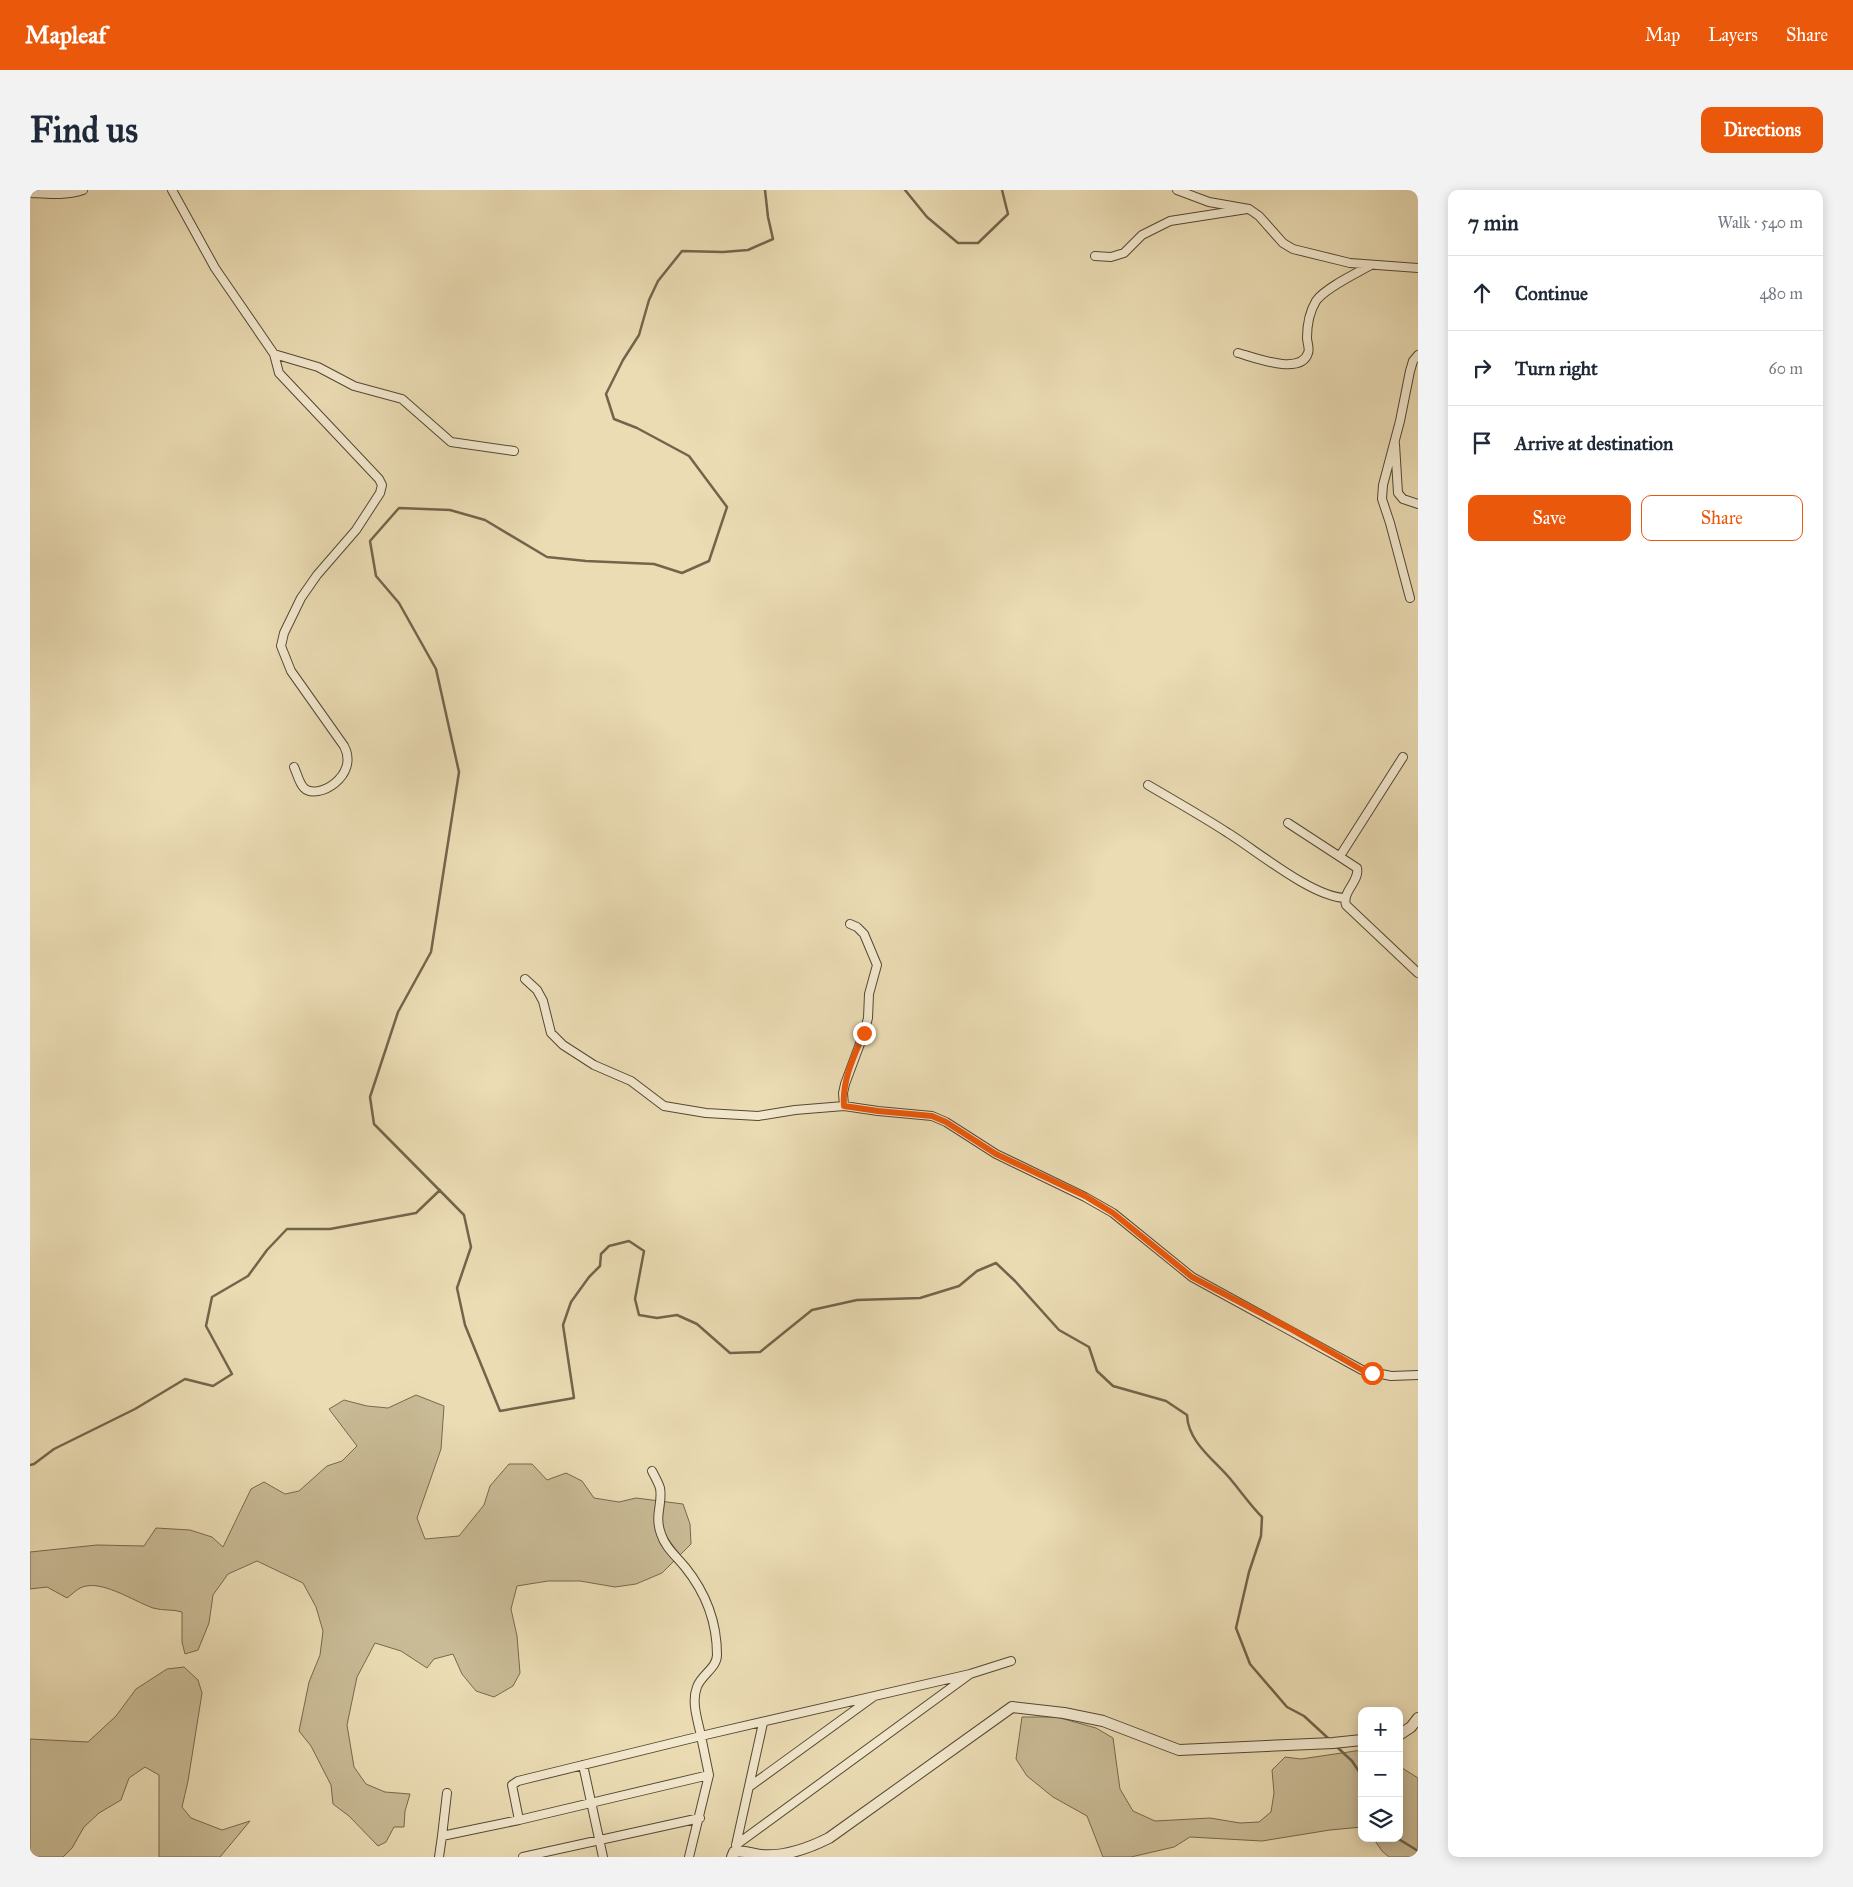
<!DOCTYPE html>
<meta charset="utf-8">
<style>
:root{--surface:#fff;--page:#f2f2f3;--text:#1f2937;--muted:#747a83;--line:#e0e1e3;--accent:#ea580c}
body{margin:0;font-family:"IM FELL Great Primer",serif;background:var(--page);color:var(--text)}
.controls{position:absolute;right:15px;bottom:15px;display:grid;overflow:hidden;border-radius:10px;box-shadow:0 2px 12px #0003}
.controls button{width:45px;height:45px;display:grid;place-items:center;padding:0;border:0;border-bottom:1px solid var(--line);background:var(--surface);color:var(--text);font:25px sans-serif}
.stop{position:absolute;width:15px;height:15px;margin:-11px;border:4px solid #ea580c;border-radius:50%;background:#fff}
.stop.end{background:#ea580c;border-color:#fff;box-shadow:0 1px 5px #0008}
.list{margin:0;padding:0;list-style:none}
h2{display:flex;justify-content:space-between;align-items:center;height:65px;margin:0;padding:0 20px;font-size:21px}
h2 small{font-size:16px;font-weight:400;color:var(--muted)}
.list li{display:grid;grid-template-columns:32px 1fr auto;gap:15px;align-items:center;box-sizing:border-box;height:75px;padding:0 20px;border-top:1px solid var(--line)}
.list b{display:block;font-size:19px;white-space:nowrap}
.list em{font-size:16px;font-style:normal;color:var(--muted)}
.actions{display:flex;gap:10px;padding:15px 20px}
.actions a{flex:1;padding:11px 0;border:1px solid var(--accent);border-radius:10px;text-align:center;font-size:18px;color:var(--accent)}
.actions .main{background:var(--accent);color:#fff}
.icon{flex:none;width:28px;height:28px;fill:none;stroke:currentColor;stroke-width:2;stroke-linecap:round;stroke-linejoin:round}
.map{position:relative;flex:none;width:1388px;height:1667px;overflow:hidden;border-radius:10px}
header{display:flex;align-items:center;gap:30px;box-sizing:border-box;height:70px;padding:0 25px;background:var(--accent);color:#fff}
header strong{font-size:24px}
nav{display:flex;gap:28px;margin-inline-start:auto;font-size:18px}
.intro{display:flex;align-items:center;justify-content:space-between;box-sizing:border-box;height:120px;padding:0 30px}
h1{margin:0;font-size:35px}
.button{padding:12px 22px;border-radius:10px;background:var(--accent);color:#fff;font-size:18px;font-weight:700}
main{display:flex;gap:30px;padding:0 30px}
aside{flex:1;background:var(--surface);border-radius:10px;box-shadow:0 2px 12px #0003}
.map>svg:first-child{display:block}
.green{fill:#c9bb96;stroke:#76694e}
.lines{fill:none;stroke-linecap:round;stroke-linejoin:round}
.stream{stroke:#72654b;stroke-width:2.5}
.minor-casing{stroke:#554832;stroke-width:10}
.tertiary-casing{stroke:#554832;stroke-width:12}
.minor{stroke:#f2e8ce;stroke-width:8}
.tertiary{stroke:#f2e8ce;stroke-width:10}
.route{stroke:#ea580c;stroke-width:6}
</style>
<header>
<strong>Mapleaf</strong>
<nav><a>Map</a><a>Layers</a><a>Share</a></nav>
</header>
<div class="intro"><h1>Find us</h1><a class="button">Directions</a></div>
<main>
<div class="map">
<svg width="1388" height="1667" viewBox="0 0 1388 1667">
<rect width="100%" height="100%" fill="#ebdcb4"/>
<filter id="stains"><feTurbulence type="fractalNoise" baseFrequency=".004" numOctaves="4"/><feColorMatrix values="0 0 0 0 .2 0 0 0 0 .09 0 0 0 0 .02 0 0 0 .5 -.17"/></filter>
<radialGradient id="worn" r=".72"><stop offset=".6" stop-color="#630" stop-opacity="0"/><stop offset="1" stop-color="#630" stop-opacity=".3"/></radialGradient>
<path class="green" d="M386,1205L414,1216L411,1259L387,1328L395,1349L429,1346L454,1315L460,1296L479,1274H502L517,1290L536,1283L552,1291L564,1308L589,1312L606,1308L653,1314L660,1334L661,1354L632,1383L606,1394L585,1397L550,1391H518L487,1396L481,1419L487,1446L490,1483L483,1496L464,1507L446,1501L432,1484L423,1464L404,1469L397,1478L371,1461L345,1453L327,1487L317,1535L324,1577L336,1594L355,1602L380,1604L375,1621L374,1637H364L356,1652L348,1656L319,1626L303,1614L301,1595L281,1556L269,1541L279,1492L290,1465L293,1441L286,1417L273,1393L227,1371L198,1384L183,1405L179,1433L168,1460L155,1464L152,1452V1422C143,1419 133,1421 123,1418C103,1411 70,1388 50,1398C45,1401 41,1405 37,1408L17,1397L0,1399V1362L67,1355L114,1356L126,1338L160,1340L182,1347L193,1357L221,1299L234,1292L255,1304L269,1301L297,1276L312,1271L327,1256L299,1219L314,1210L337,1216L358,1218Z
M154,1477L168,1490L172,1503L158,1591L152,1617L161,1628L192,1640L220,1631L190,1667H129V1585L115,1577L99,1588L91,1610L69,1623L54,1637L42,1658L33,1667H0V1549L58,1552L86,1526L106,1499L137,1479Z
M992,1527H1027L1066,1538L1083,1548L1090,1599L1103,1621L1125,1631L1180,1628L1210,1633L1229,1632L1241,1622L1244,1603L1242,1580L1255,1567L1271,1569L1332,1560V1637L1300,1640L1232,1651L1160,1647L1144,1657L1101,1667H1073L1057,1626L1023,1607L997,1586L986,1569Z
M1369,1576L1388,1588V1667H1359L1352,1661L1343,1648H1369Z"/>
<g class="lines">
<path class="stream" d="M735,0L738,27L743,49L718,60L693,62L652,61L628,91L619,110L609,145L593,170L576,204L584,229L607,238L659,266L697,317L679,371L652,383L624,374L556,371L517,367L455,330L420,320L369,318L340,351L346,386L369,413L406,479L429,582L401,762L368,822L340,907L344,934L434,1025L441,1057L427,1098L435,1135L470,1221L544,1208L533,1135L541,1112L559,1087L570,1076L571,1064L579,1056L599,1051L614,1061L605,1109L609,1125L627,1128L647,1125L667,1134L700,1163L730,1162L782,1120L827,1110L890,1108L929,1096L947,1081L966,1073L985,1091L1029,1140L1059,1157L1067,1181L1083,1196L1136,1211L1157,1225C1158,1253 1186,1271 1202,1291C1212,1303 1221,1316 1232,1327L1231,1346L1219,1382L1206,1438L1220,1474L1257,1517L1274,1526L1299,1549
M875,0L897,27L928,53H948L978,24L972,0
M0,1275L4,1274L24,1259L105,1219L155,1189L183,1196L202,1184L176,1136L182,1107L218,1086L237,1060L257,1039H300L386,1023L410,1000
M1307,1557L1322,1571L1332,1586
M1367,1648L1388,1661"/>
<defs>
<path id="minor" d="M142,0L185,78L244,164L249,183L349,289L352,295L350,303L326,340L287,385L271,408L254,443L251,456L261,481L314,556C330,586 287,611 274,598C269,593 267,583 264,577
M1147,0L1179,12L1219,19L1229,26L1253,53L1263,59L1320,73L1388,78
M0,3C18,4 35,6 53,0
M1065,66L1081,67L1094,63L1112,45L1140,31L1217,19
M1208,163C1223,167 1271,186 1278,163C1280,159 1277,152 1277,148C1277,135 1280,121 1286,111C1295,98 1327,83 1341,75
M244,164L288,177L324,196L372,209L421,252L484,261
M1365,254L1368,303L1373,309L1388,314
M1380,408L1360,333L1352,309L1353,295L1370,231L1380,181L1383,171L1388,165
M1118,595C1145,611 1172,626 1198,643C1227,661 1282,707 1315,708
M1258,633L1327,678C1330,691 1312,701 1316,715L1388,783
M1310,666L1373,567
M495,789L507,800L513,811L521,843L533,855L564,875L601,891L634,916L676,923L728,926L765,920L814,916L848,921L902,926L916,932L966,964L1055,1007L1083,1023L1162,1087L1332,1180L1361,1186L1388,1185
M814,916L813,903L815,894L834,843L838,828L839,804L847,775L834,744L827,737L820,734
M940,1484L981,1471
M553,1575L573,1667
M719,1597L843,1507
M489,1630L482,1595L488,1591L671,1546C668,1531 661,1512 667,1497C671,1485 687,1478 687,1465C687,1432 676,1403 655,1377C646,1366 635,1357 631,1344C624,1325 633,1314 630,1298C628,1292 625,1287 622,1281
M412,1646L417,1603
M706,1655L733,1533
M409,1667L412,1646L489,1630L679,1585
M493,1667L670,1628
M659,1667L679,1585L671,1546L940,1484L706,1655"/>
<path id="tertiary" d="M1369,1545L1381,1537L1388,1528
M702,1667L704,1662C714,1660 722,1664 731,1665C753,1667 779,1658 799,1648L982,1517L1034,1523L1073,1531L1149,1560L1303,1553L1332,1550"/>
</defs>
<use href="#minor" class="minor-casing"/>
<use href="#tertiary" class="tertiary-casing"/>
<use href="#minor" class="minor"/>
<use href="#tertiary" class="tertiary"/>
</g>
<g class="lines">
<path class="route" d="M834,843C824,866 812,890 814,916L848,921L902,926L916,932L966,964L1055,1006L1083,1023L1162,1087L1259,1138L1332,1180L1342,1183"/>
</g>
<rect width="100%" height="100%" filter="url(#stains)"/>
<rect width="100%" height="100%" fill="url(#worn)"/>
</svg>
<div class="controls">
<button>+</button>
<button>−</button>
<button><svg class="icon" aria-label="layers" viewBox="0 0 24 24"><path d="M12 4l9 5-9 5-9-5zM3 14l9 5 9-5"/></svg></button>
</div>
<div class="stop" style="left:1342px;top:1183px"></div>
<div class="stop end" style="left:834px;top:843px"></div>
</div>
<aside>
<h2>7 min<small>Walk · 540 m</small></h2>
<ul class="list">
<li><svg class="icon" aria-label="ahead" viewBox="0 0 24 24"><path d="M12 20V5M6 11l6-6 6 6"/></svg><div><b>Continue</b></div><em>480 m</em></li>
<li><svg class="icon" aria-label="right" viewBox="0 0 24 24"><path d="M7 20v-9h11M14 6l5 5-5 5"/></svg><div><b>Turn right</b></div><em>60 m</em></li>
<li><svg class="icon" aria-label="arrive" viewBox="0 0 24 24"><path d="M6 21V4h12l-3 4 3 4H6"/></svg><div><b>Arrive at destination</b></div></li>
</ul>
<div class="actions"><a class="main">Save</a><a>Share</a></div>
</aside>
</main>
